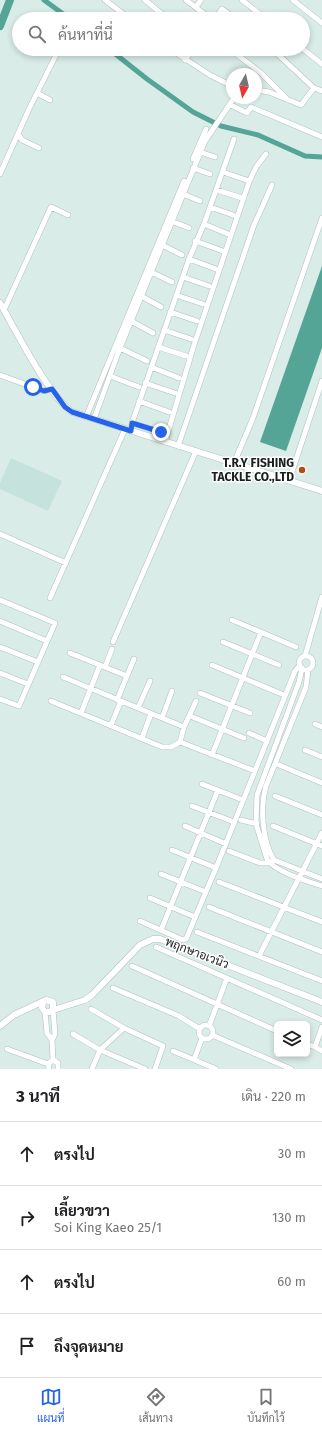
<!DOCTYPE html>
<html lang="th">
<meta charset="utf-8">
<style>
:root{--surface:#fff;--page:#f6f6f6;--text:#202124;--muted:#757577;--line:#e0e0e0;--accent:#2563eb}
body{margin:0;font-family:"Fira Sans",Sarabun,sans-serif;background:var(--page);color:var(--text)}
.controls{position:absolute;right:12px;bottom:12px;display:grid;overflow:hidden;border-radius:6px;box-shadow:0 2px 6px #0003}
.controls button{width:36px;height:36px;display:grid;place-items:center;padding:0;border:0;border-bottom:1px solid var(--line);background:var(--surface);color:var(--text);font:20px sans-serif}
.compass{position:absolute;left:226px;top:68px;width:36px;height:36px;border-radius:50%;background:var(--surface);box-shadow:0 2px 6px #0003;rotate:188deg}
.stop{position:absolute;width:12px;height:12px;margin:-9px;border:3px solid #2563eb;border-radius:50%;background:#fff}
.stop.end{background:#2563eb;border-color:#fff;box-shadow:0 1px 4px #0008}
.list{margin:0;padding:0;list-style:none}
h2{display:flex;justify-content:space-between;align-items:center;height:52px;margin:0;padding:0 16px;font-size:17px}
h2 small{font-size:13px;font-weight:400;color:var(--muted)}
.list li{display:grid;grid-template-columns:26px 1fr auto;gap:12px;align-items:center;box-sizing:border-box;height:64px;padding:0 16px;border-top:1px solid var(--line)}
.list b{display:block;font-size:15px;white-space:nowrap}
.list p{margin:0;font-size:13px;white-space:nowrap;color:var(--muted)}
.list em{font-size:13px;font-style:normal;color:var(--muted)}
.icon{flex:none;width:22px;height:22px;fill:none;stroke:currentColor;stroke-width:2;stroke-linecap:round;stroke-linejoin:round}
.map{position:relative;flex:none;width:322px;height:1069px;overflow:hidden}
.search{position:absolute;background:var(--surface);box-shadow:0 2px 6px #0003;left:12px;right:12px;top:12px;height:44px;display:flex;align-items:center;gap:10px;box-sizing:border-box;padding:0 14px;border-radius:22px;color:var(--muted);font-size:15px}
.sheet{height:308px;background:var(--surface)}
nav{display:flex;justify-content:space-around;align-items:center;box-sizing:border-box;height:56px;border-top:1px solid var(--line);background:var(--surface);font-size:11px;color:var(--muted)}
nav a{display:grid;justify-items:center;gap:2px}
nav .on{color:var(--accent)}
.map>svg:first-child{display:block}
.built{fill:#c6e2dc}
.water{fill:#55a597}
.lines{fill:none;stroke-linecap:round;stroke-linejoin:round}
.canal{stroke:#55a597;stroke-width:5}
.river{stroke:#55a597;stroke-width:8}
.minor-casing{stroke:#afc1bd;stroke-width:6}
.tertiary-casing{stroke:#afc1bd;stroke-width:7}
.minor{stroke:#fff;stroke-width:5}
.tertiary{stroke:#fff;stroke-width:6}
.route{stroke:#2563eb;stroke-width:5}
.poi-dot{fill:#b14e17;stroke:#fff;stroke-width:1.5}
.labels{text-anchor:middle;stroke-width:3;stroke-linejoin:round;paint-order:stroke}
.poi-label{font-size:12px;font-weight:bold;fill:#181f1e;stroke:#fff;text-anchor:end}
.street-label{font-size:12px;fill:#181f1e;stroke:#fff}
</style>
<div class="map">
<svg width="322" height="1069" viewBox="0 0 322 1069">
<rect width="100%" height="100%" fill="#d9ece8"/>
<path class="built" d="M11,458L62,481L48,511L0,489V483Z"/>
<path class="water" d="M322,266V348L286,451L260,442Z"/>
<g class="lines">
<path class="canal" d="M44,0L70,19
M109,49L147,79L193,112L221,126L258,135L305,156L322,157"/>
<path class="river" d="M0,26L10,0"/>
<defs>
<path id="minor" d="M105,0L130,19
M145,0L168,19
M186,0L211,19
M242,0L266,19
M293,0L322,23
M196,7L201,0
M215,19L222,9L235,19
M170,49L210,75L232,86
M230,49L261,73L288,100
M272,49L314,88L322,91
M303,49L322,64
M185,60L193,49
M256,90L269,92L301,105L314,88
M37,93L50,100
M231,105L247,113L251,107L322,137
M18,134L22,140L39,148
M200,152L215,157
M193,159L206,129
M193,168L210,174
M223,172L249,181
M0,174L29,109L59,49
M217,190L242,198
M183,194L200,201
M210,207L236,216
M171,221L189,228
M204,224L228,234
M195,241L223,251
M162,245L182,255
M189,259L216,269
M151,272L172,282
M183,277L209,286
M176,295L203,304
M141,296L161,307
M4,310L51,207L68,215
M170,312L197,321
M131,321L153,333
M164,330L191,339
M158,347L186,356
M120,348L147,361
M151,367L179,378
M0,375L44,391L52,389
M110,376L139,387
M145,383L175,393
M139,401L169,412
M86,417L184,181
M94,419L120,348L205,141L234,98
M132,423L161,432
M131,431L132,423L189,259L204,224L234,139
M165,442L194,345L249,182L256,167L266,154
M178,446L254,225L272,185
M234,463L253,418L322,218
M289,481L322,381
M0,534L66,563
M50,598L125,429
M0,600L55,623L19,706L0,699
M232,620L296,647
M0,621L47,641
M113,642L196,451
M223,642L279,665
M0,647L38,662
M70,653L127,676
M299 663a7 7 0 1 1 14 0a7 7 0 1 1-14 0Z
M305,656L322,597
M212,665L284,695
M105,667L112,649
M302,668L299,682L257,795L256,824L267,859C275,872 307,881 322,886
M308,670L306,687L266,786C260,807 262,841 274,860L322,879
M0,673L28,684
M63,677L184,727
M200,693L250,713
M117,700L134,659
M51,701L162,747H171L180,742
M196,701L184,727L180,742L255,771
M138,708L150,681
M81,713L100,665
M190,716L244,738
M162,718L172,691
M315,724L322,727
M111,725L121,701
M249,733L267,741
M142,738L151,714
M305,750L322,757
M212,755L261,632
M279,765L322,783
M202,784L243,800
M275,796L322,815
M192,806L234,822
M241,820L257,824
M185,826L226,844
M273,826L322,846
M172,850L216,868
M229,851L260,863H271
M161,874L206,892
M219,882L322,922
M150,898L195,917
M209,907L322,952
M140,921L183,940L186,939L216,868L295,671L300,665
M161,930L218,790
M197,932L322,981
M156,947L322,1020
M259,956L322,833
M132,966L277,1031
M113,988L179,1016L200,1029
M91,1009L124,1028L163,1046L155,1069
M45,1012L47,1033L52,1040L55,1034L53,1010
M199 1032a7 7 0 1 1 14 0a7 7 0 1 1-14 0Z
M209,1026L227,978
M322,1027L315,1047L322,1051
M73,1034L100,1050L145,1069
M212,1035L291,1069
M52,1040L53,1060
M307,1044L315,1047
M7,1049L48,1064
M173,1051L216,1069
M194,1060L202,1038
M49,1069L48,1064L53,1060L58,1063V1069
M92,1069L100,1050L124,1028"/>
<path id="tertiary" d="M0,303C16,331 48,395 72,412L322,491
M53,1010L85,1000L92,995L140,945L153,939H160L322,1002
M0,1026L14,1015L46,1000L53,1002V1010L49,1012H45L42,1008L43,1003"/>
</defs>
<use href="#minor" class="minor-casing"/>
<use href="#tertiary" class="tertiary-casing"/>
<use href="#minor" class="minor"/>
<use href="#tertiary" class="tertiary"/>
</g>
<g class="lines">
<path class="route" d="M33,387L44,391L52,389L65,407L72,412L131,431L132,423L161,432"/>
</g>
<circle class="poi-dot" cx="302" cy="470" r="4"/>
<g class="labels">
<g class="poi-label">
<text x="294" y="467">T.R.Y FISHING<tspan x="294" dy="14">TACKLE CO.,LTD</tspan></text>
</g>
<g class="street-label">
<text transform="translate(197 953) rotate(21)" y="4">พฤกษาอเวนิว</text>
</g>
</g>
</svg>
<div class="controls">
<button><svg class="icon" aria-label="layers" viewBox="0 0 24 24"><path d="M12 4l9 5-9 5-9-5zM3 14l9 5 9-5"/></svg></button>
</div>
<svg class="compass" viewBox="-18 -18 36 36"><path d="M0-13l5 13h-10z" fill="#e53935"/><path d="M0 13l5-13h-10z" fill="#757577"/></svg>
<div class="stop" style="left:33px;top:387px"></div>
<div class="stop end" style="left:161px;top:432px"></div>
<div class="search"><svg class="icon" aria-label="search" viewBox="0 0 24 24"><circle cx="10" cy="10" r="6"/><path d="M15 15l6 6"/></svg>ค้นหาที่นี่</div>
</div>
<section class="sheet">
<h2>3 นาที<small>เดิน · 220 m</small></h2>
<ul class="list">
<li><svg class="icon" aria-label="ahead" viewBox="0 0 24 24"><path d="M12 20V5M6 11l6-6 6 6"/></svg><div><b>ตรงไป</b></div><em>30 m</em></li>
<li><svg class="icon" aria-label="right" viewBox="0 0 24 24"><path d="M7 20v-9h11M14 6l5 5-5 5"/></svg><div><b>เลี้ยวขวา</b><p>Soi King Kaeo 25/1</p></div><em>130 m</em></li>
<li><svg class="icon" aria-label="ahead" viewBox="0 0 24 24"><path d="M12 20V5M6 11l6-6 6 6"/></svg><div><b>ตรงไป</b></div><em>60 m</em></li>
<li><svg class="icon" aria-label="arrive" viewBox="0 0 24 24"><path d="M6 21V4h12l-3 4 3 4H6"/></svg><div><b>ถึงจุดหมาย</b></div></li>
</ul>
</section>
<nav>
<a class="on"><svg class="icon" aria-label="map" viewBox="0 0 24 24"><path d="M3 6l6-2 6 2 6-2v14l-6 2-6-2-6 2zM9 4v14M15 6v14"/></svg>แผนที่</a>
<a><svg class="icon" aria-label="directions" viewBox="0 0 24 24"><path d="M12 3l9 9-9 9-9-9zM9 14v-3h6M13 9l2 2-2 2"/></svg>เส้นทาง</a>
<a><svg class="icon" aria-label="saved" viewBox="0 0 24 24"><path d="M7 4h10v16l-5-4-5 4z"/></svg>บันทึกไว้</a>
</nav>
